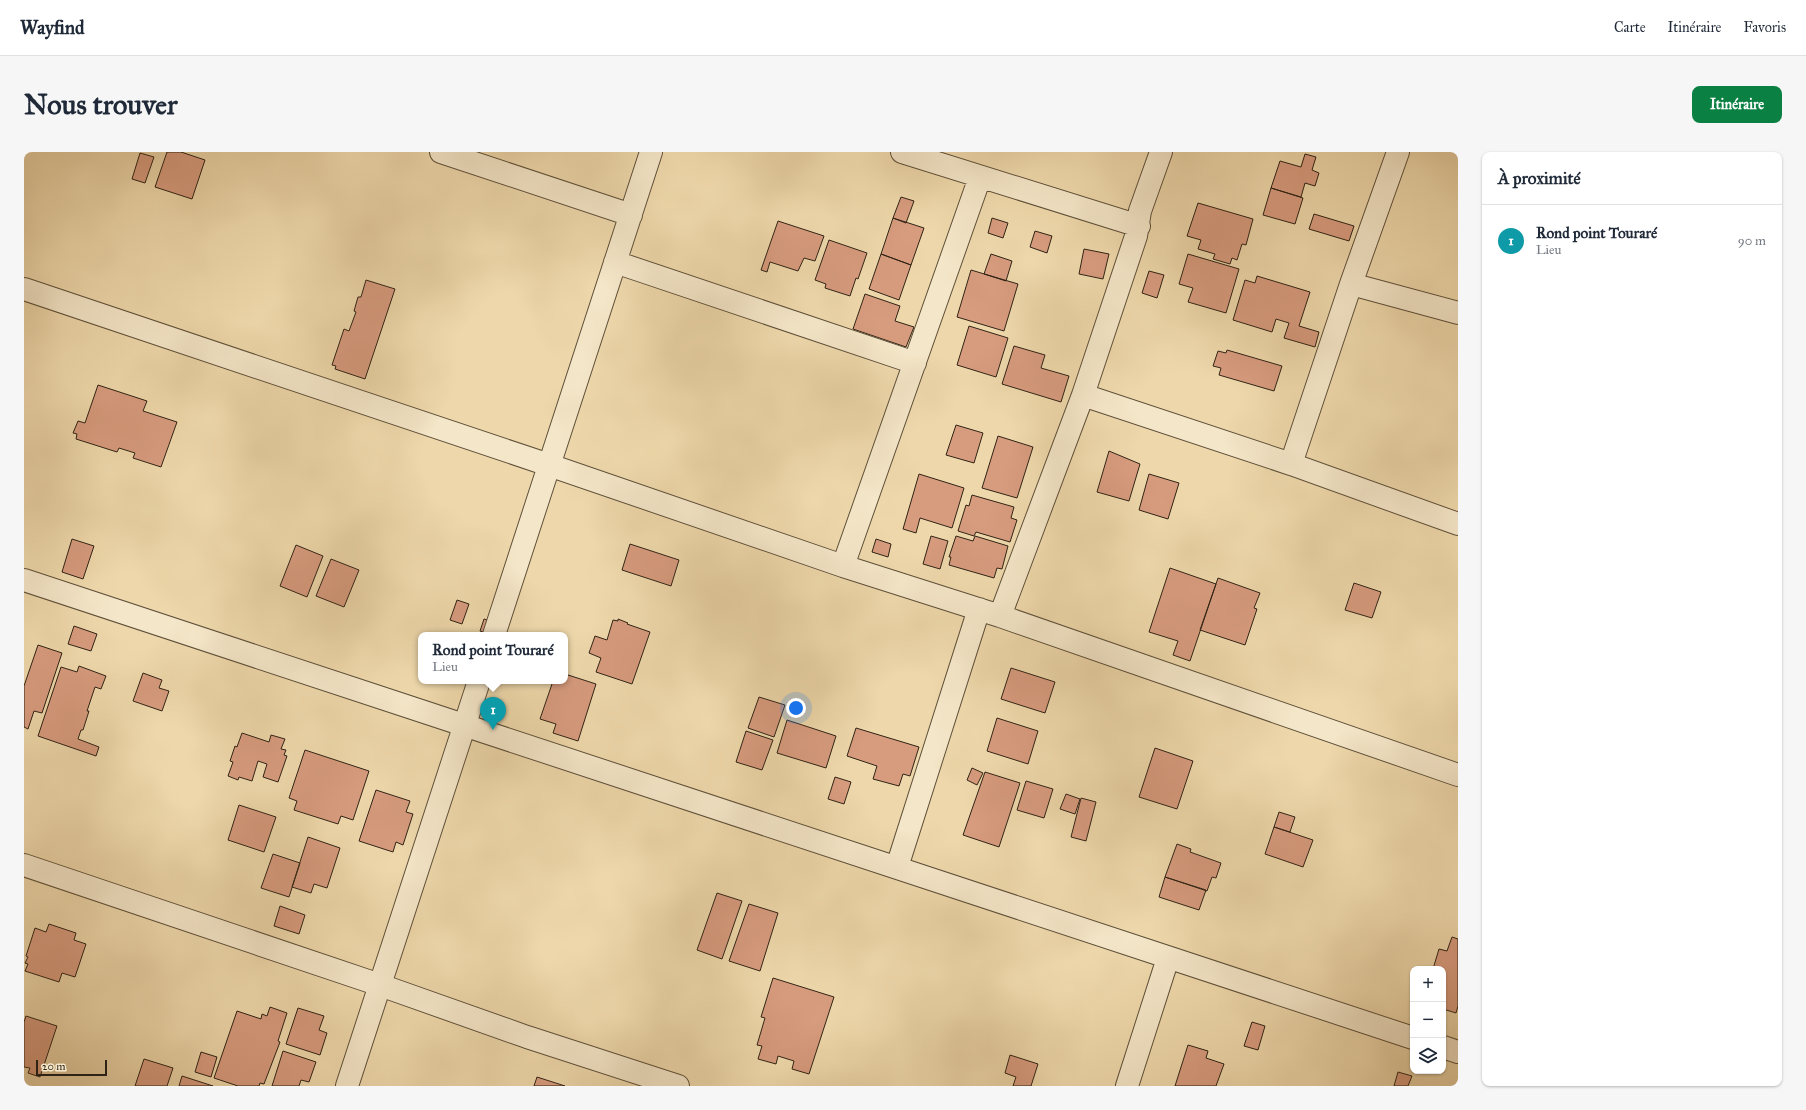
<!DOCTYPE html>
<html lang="fr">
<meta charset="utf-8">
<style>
:root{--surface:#fff;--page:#f6f6f7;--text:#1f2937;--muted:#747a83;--line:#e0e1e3;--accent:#0b8043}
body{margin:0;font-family:"IM FELL Great Primer",serif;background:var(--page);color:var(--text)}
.controls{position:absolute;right:12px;bottom:12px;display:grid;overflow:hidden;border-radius:8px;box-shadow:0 1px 3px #0004}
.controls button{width:36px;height:36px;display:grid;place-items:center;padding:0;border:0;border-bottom:1px solid var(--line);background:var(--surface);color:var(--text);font:20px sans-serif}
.scale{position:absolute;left:12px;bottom:10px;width:71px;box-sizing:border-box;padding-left:4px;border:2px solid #2f2315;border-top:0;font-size:11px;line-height:14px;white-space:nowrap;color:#2f2315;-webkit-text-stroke:3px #f4e6c8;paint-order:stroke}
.you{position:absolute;left:772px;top:556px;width:14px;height:14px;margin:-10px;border:3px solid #fff;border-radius:50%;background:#1a73e8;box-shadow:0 0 0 6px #1a73e833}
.badge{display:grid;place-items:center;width:26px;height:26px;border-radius:50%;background:var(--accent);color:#fff;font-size:13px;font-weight:700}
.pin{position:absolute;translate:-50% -33px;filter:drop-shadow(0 1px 2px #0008)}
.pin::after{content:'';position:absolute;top:21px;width:14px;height:12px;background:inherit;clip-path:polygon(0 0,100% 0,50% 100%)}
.popup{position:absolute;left:394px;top:480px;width:150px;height:52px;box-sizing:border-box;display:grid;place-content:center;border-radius:8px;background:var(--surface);filter:drop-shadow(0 1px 3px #0005);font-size:13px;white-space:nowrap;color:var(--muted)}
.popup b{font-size:15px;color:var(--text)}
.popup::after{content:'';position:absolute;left:50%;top:100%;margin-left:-8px;border:8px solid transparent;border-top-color:var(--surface)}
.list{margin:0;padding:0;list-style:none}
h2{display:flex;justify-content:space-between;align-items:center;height:52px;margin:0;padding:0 16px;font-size:17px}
h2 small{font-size:13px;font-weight:400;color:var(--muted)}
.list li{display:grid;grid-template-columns:26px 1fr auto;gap:12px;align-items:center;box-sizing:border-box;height:72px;padding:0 16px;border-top:1px solid var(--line)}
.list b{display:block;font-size:15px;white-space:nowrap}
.list p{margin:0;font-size:13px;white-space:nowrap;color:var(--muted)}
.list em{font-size:13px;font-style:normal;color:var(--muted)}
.icon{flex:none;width:22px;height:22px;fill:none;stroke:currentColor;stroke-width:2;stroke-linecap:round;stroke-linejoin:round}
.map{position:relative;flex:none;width:1434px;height:934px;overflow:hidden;border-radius:8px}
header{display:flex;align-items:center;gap:24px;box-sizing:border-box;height:56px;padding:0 20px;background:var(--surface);border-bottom:1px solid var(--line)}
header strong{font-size:19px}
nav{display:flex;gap:22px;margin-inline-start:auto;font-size:14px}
.intro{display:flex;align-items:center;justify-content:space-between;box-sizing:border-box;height:96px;padding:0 24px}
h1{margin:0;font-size:28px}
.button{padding:10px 18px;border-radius:8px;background:var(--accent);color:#fff;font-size:14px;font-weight:700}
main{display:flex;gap:24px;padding:0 24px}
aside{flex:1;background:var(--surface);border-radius:8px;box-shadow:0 1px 3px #0004}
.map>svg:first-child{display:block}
.building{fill:#d79b7e;stroke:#2f2315}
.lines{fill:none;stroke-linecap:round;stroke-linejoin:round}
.minor-casing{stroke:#5f503a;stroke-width:24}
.minor{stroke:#f4e6c8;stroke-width:22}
</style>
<header>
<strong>Wayfind</strong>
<nav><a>Carte</a><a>Itinéraire</a><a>Favoris</a></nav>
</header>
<div class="intro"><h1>Nous trouver</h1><a class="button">Itinéraire</a></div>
<main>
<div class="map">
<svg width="1434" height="934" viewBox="0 0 1434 934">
<rect width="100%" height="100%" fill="#eed8ab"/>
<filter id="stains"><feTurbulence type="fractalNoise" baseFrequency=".005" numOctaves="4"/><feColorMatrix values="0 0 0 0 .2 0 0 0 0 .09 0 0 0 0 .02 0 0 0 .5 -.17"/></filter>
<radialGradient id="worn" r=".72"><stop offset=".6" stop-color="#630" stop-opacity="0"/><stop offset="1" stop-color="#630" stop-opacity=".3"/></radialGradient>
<path class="building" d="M143,0H157L181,8L168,47L131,35Z
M116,1L130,5L121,31L108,27Z
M1281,2L1292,5L1288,18L1295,21L1291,34L1281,31L1277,45L1247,36L1256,9L1277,15Z
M1247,36L1279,46L1271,72L1239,63Z
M877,45L890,49L882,71L869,66Z
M1174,51L1229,67L1222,93L1218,92L1213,108L1208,106L1206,112L1189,107L1191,102L1174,97L1177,88L1163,84Z
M1290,62L1330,74L1325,89L1285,77Z
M869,66L900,76L887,113L857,102Z
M968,66L984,71L979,86L964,81Z
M754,69L800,84L791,109L780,106L774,119L746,110L743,120L737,118Z
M1011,79L1028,84L1023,101L1006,95Z
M805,88L843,101L834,127L832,126L826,144L801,136L802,132L791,128Z
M1060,97L1085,102L1079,127L1055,122Z
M857,102L887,113L875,148L845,137Z
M967,102L988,109L982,129L960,122Z
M1164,102L1215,117L1202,161L1164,150L1169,136L1155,132Z
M947,118L994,132L980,179L933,165Z
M1125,119L1140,123L1133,146L1118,141Z
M1233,124L1286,140L1275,174L1295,180L1291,195L1260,186L1265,171L1252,167L1248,180L1209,168L1221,128L1231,131Z
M342,128L371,137L341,227L311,217L312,214L308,213L320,177L325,179L332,160L330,159L334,145H337Z
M841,142L876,154L871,169L890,175L882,195L829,177Z
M945,174L984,186L972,225L933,213Z
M990,194L1021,203L1017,216L1045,224L1037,250L978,232Z
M1203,198L1258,214L1250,239L1195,223L1197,216L1189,214L1194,199L1202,201Z
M74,233L123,249L119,259L153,270L137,315L109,306L111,301L95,296L93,300L52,287L53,282L49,281L54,269L61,271Z
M932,273L959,281L950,311L922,303Z
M974,284L1009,295L993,346L958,336Z
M1085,299L1116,312L1105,349L1073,340Z
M895,322L940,336L928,376L896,366L892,381L879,377Z
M1125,322L1155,331L1144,367L1115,358Z
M948,343L990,355L987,366L993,368L986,390L952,380L950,384L934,379L942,353L945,354Z
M907,384L924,389L916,417L899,412Z
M932,384L949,389L951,384L984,394L978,417L973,416L970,426L925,413L927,405H925Z
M48,387L70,394L59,427L38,420Z
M852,387L867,392L864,405L848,400Z
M606,392L655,408L647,434L598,418Z
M272,393L299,404L283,445L256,434Z
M307,407L335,418L320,455L292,444Z
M1146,416L1192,432L1166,509L1149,503L1154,489L1125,480Z
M1194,426L1236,441L1230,456L1233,457L1221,493L1176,478Z
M1330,431L1357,440L1348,466L1321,458Z
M433,448L445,452L438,472L426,468Z
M460,467L473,471L468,483L456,479Z
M594,467L604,471L603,472L626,480L608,532L572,520L577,506L565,501L571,484L583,488L589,468L594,469Z
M50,474L73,482L67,499L44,492Z
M14,493L38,501L18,561L10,559L4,577L0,575V534Z
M55,514L82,524L77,537L71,535L63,559H65L59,578H57L54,587L75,595L72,604L14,584L37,515L53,520Z
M987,516L1031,530L1021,561L977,547Z
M119,521L138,528L135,536L145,539L138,559L109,549Z
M541,522L572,532L554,589L529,581L532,572L516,567L529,529H541Z
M735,545L761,553L750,585L724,576Z
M973,566L1014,579L1004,612L963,599Z
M763,568L812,584L802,616L753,601Z
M832,576L895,595L886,624L879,622L875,634L849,627L853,614L823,604Z
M722,579L749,588L738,618L712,610Z
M218,581L245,590L247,583L261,587L257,597L262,598L260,603L263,604L254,630L239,625L243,612L234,609L228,629L215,625L214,628L204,624L209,610L206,609L211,594L213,595Z
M1131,596L1169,609L1153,657L1115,645Z
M281,598L345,619L329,668L317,664L314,672L270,658L273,649L265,646Z
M948,616L959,621L953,633L943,628Z
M961,620L996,631L975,695L939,683Z
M811,625L827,630L820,652L804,647Z
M1002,629L1029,637L1020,666L993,658Z
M352,638L386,649L382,660L389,662L379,693L372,690L369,700L335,689Z
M1042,642L1056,647L1051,662L1036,657Z
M1057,646L1072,650L1062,689L1047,685Z
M215,653L252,665L240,700L204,688Z
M1255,660L1271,665L1266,680L1250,675Z
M1250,675L1289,688L1279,715L1241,702Z
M284,685L316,696L303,736L290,732L287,741L268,735Z
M1153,692L1167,697L1166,700L1197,711L1192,726L1188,725L1183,739L1141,725Z
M249,702L276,711L265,745L237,736Z
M1141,725L1182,738L1175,758L1135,745Z
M693,741L718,749L698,807L673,798Z
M725,752L754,761L736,819L705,809Z
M256,754L281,763L275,782L250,774Z
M25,772L52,781L50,788L62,792L51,825L38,821L35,830L1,819L4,812L1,811L4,805L2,804L11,776L22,780Z
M1428,785L1434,787V854L1432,861L1419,857V817H1409L1415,797L1423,799Z
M749,826L810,845L785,922L768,917L770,909L754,904L752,912L734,907L738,894L733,893L741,866L737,865Z
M246,855L263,861L254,889L256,890L240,932L236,931L235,934H214L190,926L213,859L237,867L238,862L243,864Z
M274,856L300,864L295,878L303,881L296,903L262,892Z
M2,864L33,874L16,925L4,921L6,916L0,915V870Z
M1228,870L1241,874L1234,898L1220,894Z
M1164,893L1184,899L1182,906L1200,912L1192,934H1151Z
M259,899L292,910L285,930L277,928L275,934H248Z
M177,900L193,905L187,925L171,920Z
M986,903L1014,912L1007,934H989L992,925L981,921Z
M120,907L149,916L143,934H111Z
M1374,920L1388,924L1384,934H1370Z
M158,924L189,934H155Z
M513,925L541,934H510Z"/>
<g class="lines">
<defs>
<path id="minor" d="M417,0L607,63
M878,0L1115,74
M591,110L891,211
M1327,132L1434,161
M0,137L525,313L819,414L976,464L1434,623
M1059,243L1267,312L1434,372
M1267,312L1327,132L1374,0
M819,414L956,25
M0,428L1389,886
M976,464L1059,243L1112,84L1116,59L1137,0
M470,483L627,0
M0,713L356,833L503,885L654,934
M873,715L955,457
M1419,895L1434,900
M323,934L455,529
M1103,934L1144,806"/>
</defs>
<use href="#minor" class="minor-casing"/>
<use href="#minor" class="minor"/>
</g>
<rect width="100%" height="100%" filter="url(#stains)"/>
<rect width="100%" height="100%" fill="url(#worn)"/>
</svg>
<div class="controls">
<button>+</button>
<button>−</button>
<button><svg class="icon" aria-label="layers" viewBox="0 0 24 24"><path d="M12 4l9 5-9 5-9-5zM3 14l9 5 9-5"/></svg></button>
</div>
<div class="scale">20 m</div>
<div class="you"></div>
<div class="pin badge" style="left:469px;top:578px;background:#0f9aa8">1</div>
<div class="popup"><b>Rond point Touraré</b>Lieu</div>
</div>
<aside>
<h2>À proximité<small></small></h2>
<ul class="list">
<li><span class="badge" style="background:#0f9aa8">1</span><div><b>Rond point Touraré</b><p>Lieu</p></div><em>90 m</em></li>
</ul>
</aside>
</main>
